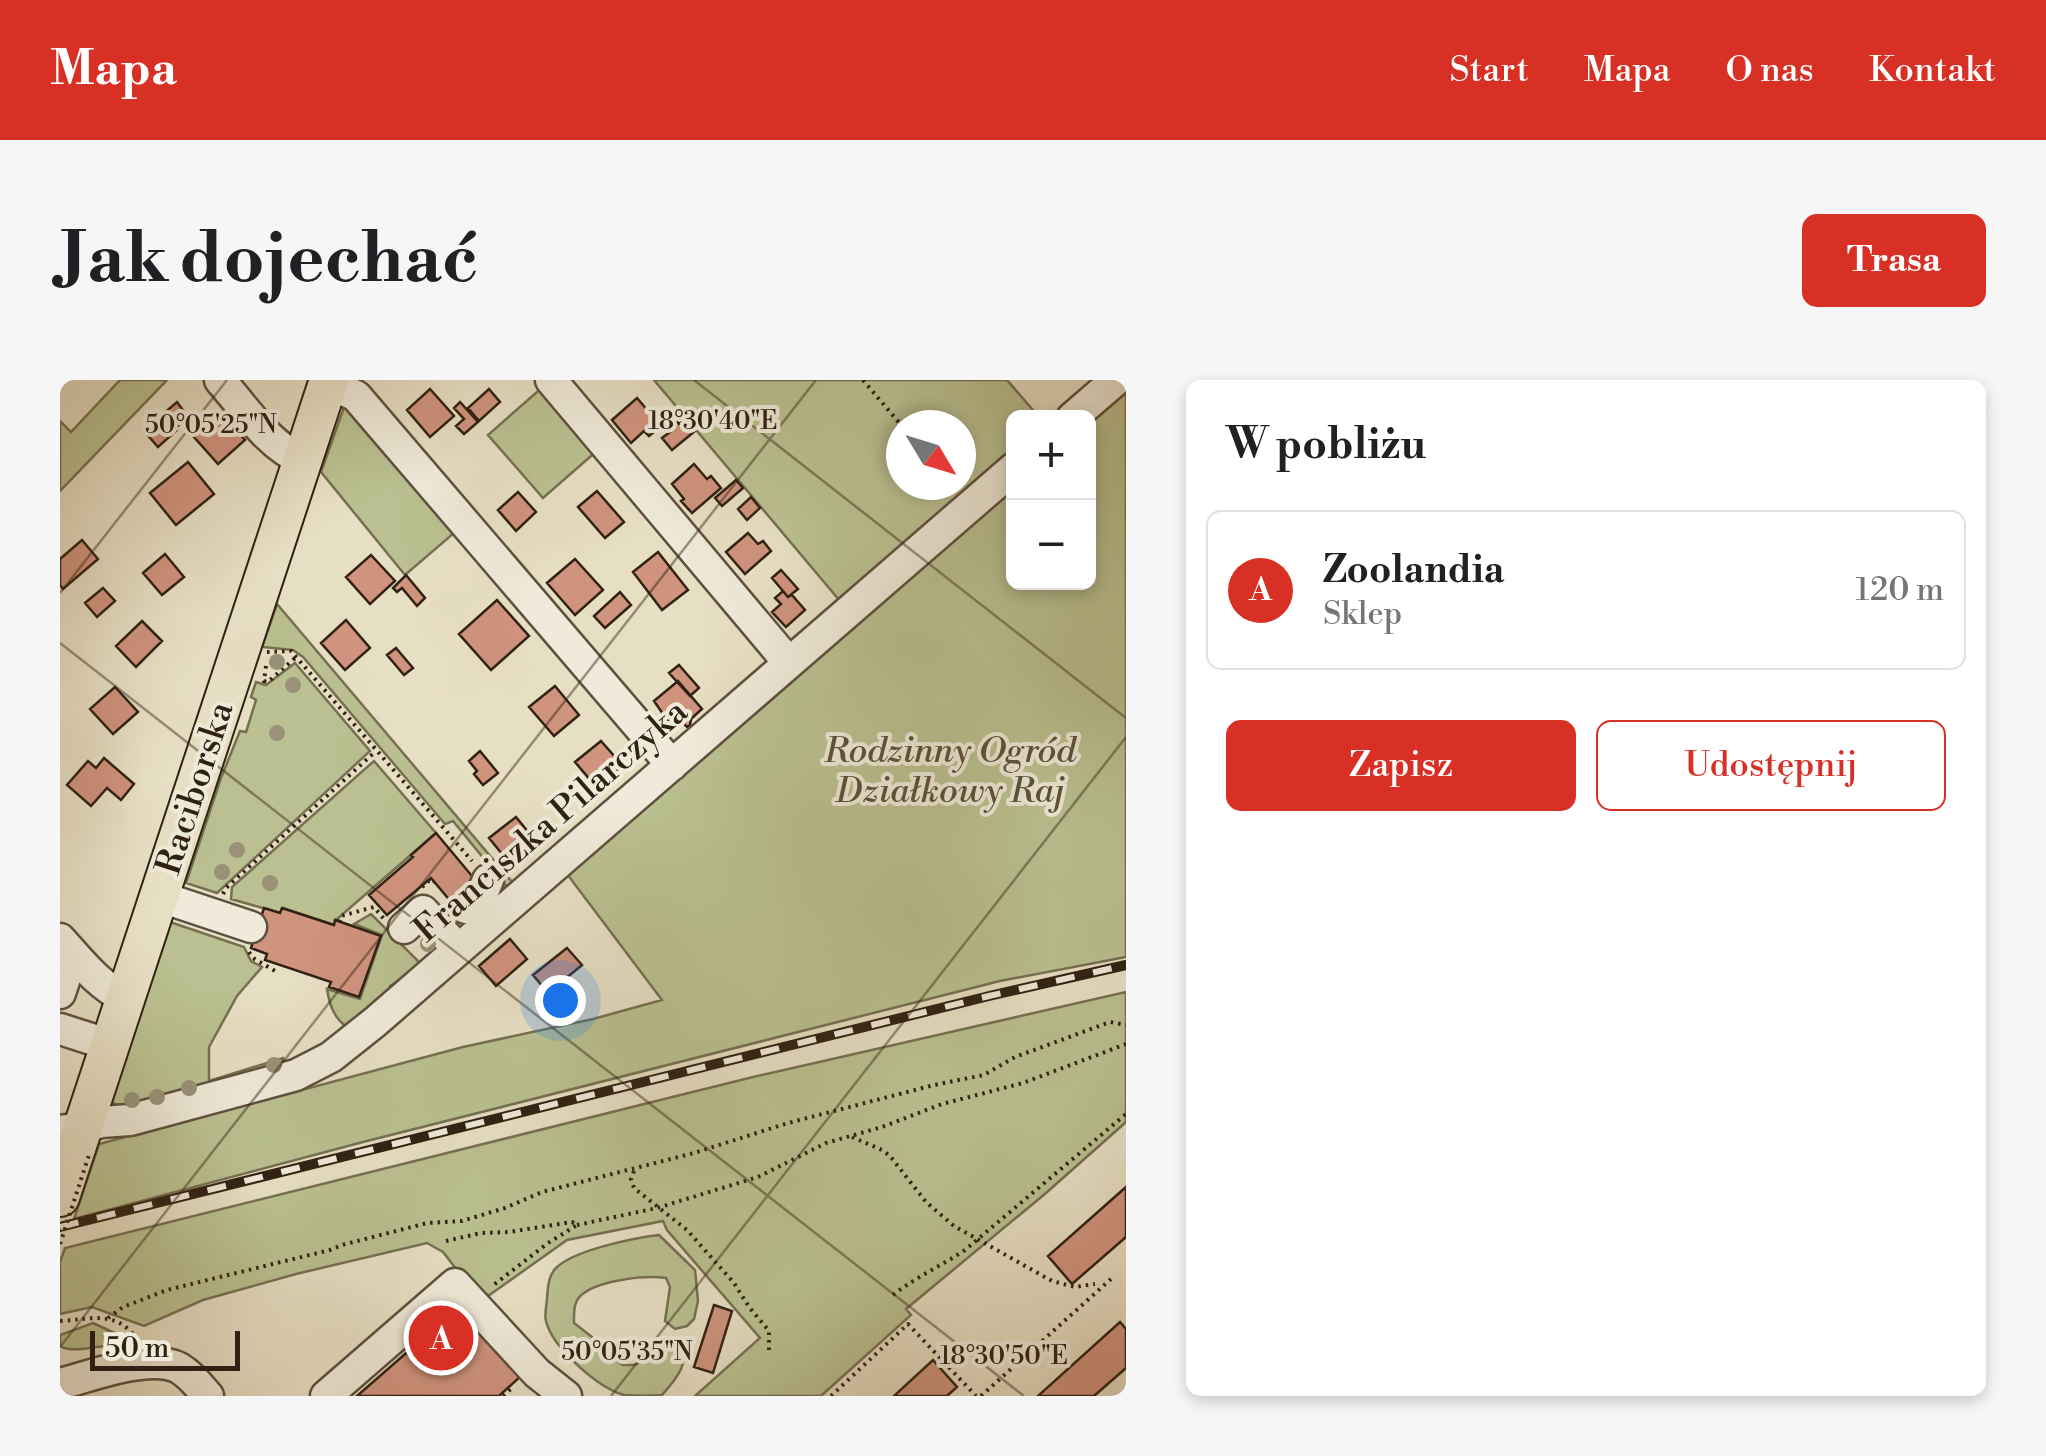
<!DOCTYPE html>
<html lang="pl">
<meta charset="utf-8">
<style>
:root{--surface:#fff;--page:#f6f6f6;--text:#202124;--muted:#757577;--line:#e0e0e0;--accent:#d93025}
body{margin:0;font-family:"Libre Bodoni",serif;background:var(--page);color:var(--text)}
.controls{position:absolute;right:30px;top:30px;display:grid;overflow:hidden;border-radius:15px;box-shadow:0 5px 15px #0003}
.controls button{width:90px;height:90px;display:grid;place-items:center;padding:0;border:0;border-bottom:2px solid var(--line);background:var(--surface);color:var(--text);font:50px sans-serif}
.compass{position:absolute;left:826px;top:30px;width:90px;height:90px;border-radius:50%;background:var(--surface);box-shadow:0 5px 15px #0003;rotate:128deg}
.scale{position:absolute;left:30px;bottom:25px;width:150px;box-sizing:border-box;padding-left:10px;border:5px solid #302113;border-top:0;font-size:28px;line-height:35px;white-space:nowrap;color:#302113;-webkit-text-stroke:8px #efead9;paint-order:stroke}
.you{position:absolute;left:500px;top:620px;width:35px;height:35px;margin:-25px;border:8px solid #fff;border-radius:50%;background:#1a73e8;box-shadow:0 0 0 15px #1a73e833}
.badge{display:grid;place-items:center;width:65px;height:65px;border-radius:50%;background:var(--accent);color:#fff;font-size:32px;font-weight:700}
.pin{position:absolute;translate:-50% -50%;border:5px solid #fff;box-shadow:0 2px 10px #0006}
.list{margin:0;padding:0;list-style:none}
h2{display:flex;justify-content:space-between;align-items:center;height:130px;margin:0;padding:0 40px;font-size:42px}
h2 small{font-size:32px;font-weight:400;color:var(--muted)}
.list li{display:grid;grid-template-columns:65px 1fr auto;gap:30px;align-items:center;box-sizing:border-box;height:160px;margin:0 20px 20px;padding:0 20px;border:2px solid var(--line);border-radius:15px}
.list b{display:block;font-size:38px;white-space:nowrap}
.list p{margin:0;font-size:32px;white-space:nowrap;color:var(--muted)}
.list em{font-size:32px;font-style:normal;color:var(--muted)}
.actions{display:flex;gap:20px;padding:30px 40px}
.actions a{flex:1;padding:22px 0;border:2px solid var(--accent);border-radius:15px;text-align:center;font-size:35px;color:var(--accent)}
.actions .main{background:var(--accent);color:#fff}
.map{position:relative;flex:none;width:1066px;height:1016px;overflow:hidden;border-radius:15px}
header{display:flex;align-items:center;gap:60px;box-sizing:border-box;height:140px;padding:0 50px;background:var(--accent);color:#fff}
header strong{font-size:48px}
nav{display:flex;gap:55px;margin-inline-start:auto;font-size:35px}
.intro{display:flex;align-items:center;justify-content:space-between;box-sizing:border-box;height:240px;padding:0 60px}
h1{margin:0;font-size:70px}
.button{padding:25px 45px;border-radius:15px;background:var(--accent);color:#fff;font-size:35px;font-weight:700}
main{display:flex;gap:60px;padding:0 60px}
aside{flex:1;background:var(--surface);border-radius:15px;box-shadow:0 5px 15px #0003}
.map>svg:first-child{display:block}
.green{fill:#bac091;stroke:#757052;stroke-width:2.5;fill-rule:evenodd}
.building{fill:#cf937e;stroke:#302113;stroke-width:2.5}
.lines{fill:none;stroke-linecap:round;stroke-linejoin:round}
.minor-casing{stroke:#5e503f;stroke-width:35}
.major-casing{stroke:#302113;stroke-width:42}
.path{stroke:#302113;stroke-width:4;stroke-dasharray:2.5 5;stroke-linecap:butt}
.minor{stroke:#efead9;stroke-width:30}
.major{stroke:#e7dfc4;stroke-width:38}
.rail-casing{stroke:#302113;stroke-width:10}
.rail{stroke:#efead9;stroke-width:6;stroke-dasharray:19;stroke-linecap:butt}
.path-bridge{stroke:#302113;stroke-width:4;stroke-dasharray:2.5 5;stroke-linecap:butt}
.tree{fill:#999178}
.ticks{fill:none;stroke:#302113;stroke-width:2.5;stroke-opacity:0.45}
.labels{text-anchor:middle;stroke-width:8;stroke-linejoin:round;paint-order:stroke}
.park-label{font-size:35px;font-style:italic;fill:#595139;stroke:#efead9}
.street-label{font-size:35px;fill:#302113;stroke:#efead9}
.ticks-label{font-size:25px;text-anchor:middle;fill:#302113;stroke:#efead9;stroke-width:8;stroke-linejoin:round;paint-order:stroke}
</style>
<header>
<strong>Mapa</strong>
<nav><a>Start</a><a>Mapa</a><a>O nas</a><a>Kontakt</a></nav>
</header>
<div class="intro"><h1>Jak dojechać</h1><a class="button">Trasa</a></div>
<main>
<div class="map">
<svg width="1066" height="1016" viewBox="0 0 1066 1016">
<rect width="100%" height="100%" fill="#e7dfc4"/>
<filter id="stains"><feTurbulence type="fractalNoise" baseFrequency=".002" numOctaves="4"/><feColorMatrix values="0 0 0 0 .2 0 0 0 0 .09 0 0 0 0 .02 0 0 0 .5 -.17"/></filter>
<radialGradient id="worn" r=".72"><stop offset=".6" stop-color="#630" stop-opacity="0"/><stop offset="1" stop-color="#630" stop-opacity=".3"/></radialGradient>
<path class="green" d="M60,0H107L0,111V41L11,52Z
M594,0H947L979,37L954,38L953,72L903,119L780,221ZM841,45H901V105H841Z
M1066,4V577L940,601L303,762L14,839L39,764L403,667L533,639L602,620L504,490L953,101L954,202H1028V38Z
M485,5L539,69L483,118L428,55Z
M287,19L401,147L345,195L261,92Z
M217,224L453,503L442,518L435,515L438,506L443,512L447,507L393,441L385,444L243,277L233,270L202,267Z
M235,283L310,371L157,513L126,503L161,398L180,351L186,352L196,320L191,317L196,302L206,305Z
M314,381L376,453L276,540L274,545L223,528L220,533L171,519L172,507Z
M311,534L364,587L350,602L345,596L330,606L335,614L292,651C275,640 270,628 267,609L300,619L322,555L294,544Z
M110,542L184,567L191,581L202,587L177,616L149,667V701L223,678L227,693L92,729L57,725L52,722Z
M1066,612V742L986,813L846,929L851,935L761,1016H635L700,958L607,850L603,841L507,860L421,921L383,872L367,863L236,894L143,920L84,946L32,927L0,934V882L5,868L693,697Z
M599,855L635,890L638,921L634,939L627,946L615,949L605,941L610,907L606,898C585,895 542,900 524,913C513,920 514,932 514,943L536,960L540,971L563,985H574L592,977L600,968L603,960L619,961C632,982 616,999 602,1015C590,1016 575,1016 564,1015C538,1008 492,967 486,941C484,934 487,925 487,918C488,908 488,896 496,888C514,870 574,858 599,855Z
M33,943L61,956L51,966C33,965 16,974 0,966V955Z"/>
<path class="building" d="M370,9L394,36L370,57L347,30Z
M429,9L440,22L419,41L408,28Z
M577,18L601,46L589,56L584,51L571,63L552,40Z
M117,22L128,37L114,49L102,35Z
M400,22L418,42L404,54L396,46L404,39L394,28Z
M161,32L185,60L158,84L134,57Z
M102,35L116,51L98,67L84,51Z
M626,39L635,51L612,70L602,58L614,49L611,45L616,40L619,44Z
M128,82L154,114L116,145L90,113Z
M634,84L647,99L651,96L661,108L632,133L621,121L624,119L612,104Z
M676,100L683,108L662,126L655,118Z
M537,111L564,142L545,158L518,127Z
M458,112L476,132L456,151L438,130Z
M691,117L700,128L687,140L678,129Z
M688,153L698,164L703,161L711,171L685,194L666,172Z
M22,160L38,179L3,209L0,205V179Z
M598,172L628,210L602,230L573,192Z
M105,174L124,197L102,215L83,193Z
M311,175L335,201L310,224L286,197Z
M515,179L543,210L515,235L487,203Z
M721,190L738,209L728,217L712,198Z
M346,195L365,218L357,226L342,208L337,212L333,208Z
M43,208L55,221L37,237L25,223Z
M723,211L728,217L732,215L745,230L726,247L712,232L721,224L715,218Z
M560,212L571,225L545,248L534,236Z
M437,220L469,256L431,290L399,254Z
M286,240L310,268L285,290L261,263Z
M82,241L102,261L76,287L56,266Z
M336,268L353,288L344,295L327,275Z
M619,285L639,308L630,316L609,293Z
M618,301L642,329L631,339L630,345L627,347L623,343L614,350L594,321Z
M495,306L519,335L494,356L469,327Z
M55,307L78,332L53,354L30,329Z
M541,361L563,386L537,408L515,382Z
M420,371L438,393L423,405L414,394L417,391L409,381Z
M44,378L74,404L61,420L47,408L31,426L7,405L28,381L36,388Z
M456,437L474,459L447,480L429,458Z
M376,453L417,502L392,523L371,498L327,535L309,515L353,477L351,475Z
M204,528L220,533L222,528L274,545L275,540L321,556L299,617L269,607L271,602L205,580L207,574L191,568Z
M450,559L467,579L436,606L419,586Z
M507,568L522,585L488,613L473,595Z
M1066,807V857L1012,904L988,876Z
M654,925L672,931L653,993L634,987Z
M400,926L461,996L439,1016H297Z
M1060,942L1066,949V988L1034,1016H978Z
M873,980L897,1007L887,1016H834Z"/>
<g class="lines">
<defs>
<path id="minor" d="M160,0C184,27 208,66 243,80
M491,0L729,283
M268,3L296,16L612,385
M1012,38L1056,0
M113,521L191,547
M406,528L422,514L428,500
M344,548L363,531L398,569
M0,559C20,581 38,605 65,618
M0,592L5,598L0,613
M0,649L50,665
M0,751L23,748L41,742L70,740L236,695L271,677L315,642L954,88
M0,1004C31,996 90,973 119,988C131,995 139,1006 148,1016
M266,1016L395,904L477,993L506,1016"/>
<path id="major" d="M0,817L269,0"/>
</defs>
<use href="#minor" class="minor-casing"/>
<use href="#major" class="major-casing"/>
<path class="path" d="M803,0L841,45
M207,272L231,271L412,481
M206,286L204,301L208,302L235,278
M362,507L369,501L372,504L374,502
M163,514L166,508L316,371
M279,542L281,536L314,527L324,539
M189,572L193,578L215,591
M792,757L822,770L830,776L866,822L894,846L992,901L1015,907L1035,904
M574,791L571,799L574,808L627,850L674,903L689,927L709,951V974
M517,845L597,828L698,797L766,763L822,747L882,724L963,703L1066,664
M386,861L421,853L449,852L512,842L517,845L488,863L431,907
M833,915C856,897 881,886 905,870L1066,734
M48,938L63,927L107,910L270,870L282,865L367,843L402,841L445,828L482,812L634,773L728,743L874,705L924,695L955,677L1050,642L1066,645
M0,941C32,939 56,930 77,959
M443,1016L454,1006
M771,1016L848,944L916,1016
M921,1016L1051,899
M1063,1016L1066,1013"/>
<use href="#minor" class="minor"/>
<use href="#major" class="major"/>
<defs>
<path id="rail" d="M0,847L929,616L1066,585"/>
</defs>
<use href="#rail" class="rail-casing"/>
<use href="#rail" class="rail"/>
<path class="path-bridge" d="M0,864L30,772"/>
</g>
<g class="tree">
<circle cx="217" cy="282" r="8"/>
<circle cx="233" cy="305" r="8"/>
<circle cx="217" cy="353" r="8"/>
<circle cx="177" cy="470" r="8"/>
<circle cx="162" cy="492" r="8"/>
<circle cx="210" cy="503" r="8"/>
<circle cx="368" cy="564" r="8"/>
<circle cx="214" cy="685" r="8"/>
<circle cx="129" cy="708" r="8"/>
<circle cx="97" cy="717" r="8"/>
<circle cx="72" cy="720" r="8"/>
</g>
<path class="ticks" d="M634,0L1066,338M0,213L167,0M0,263L964,1016M0,967L756,0M551,1016L1066,357"/>
<g class="labels">
<g class="park-label">
<text x="890" y="382">Rodzinny Ogród<tspan x="890" dy="40">Działkowy Raj</tspan></text>
</g>
<g class="street-label">
<text transform="translate(134 408) rotate(-72)" y="12">Raciborska</text>
<text transform="translate(490 440) rotate(-41)" y="12">Franciszka Pilarczyka</text>
</g>
</g>
<g class="ticks-label">
<text x="653" y="49">18°30'40"E</text>
<text x="151" y="53">50°05'25"N</text>
<text x="567" y="980">50°05'35"N</text>
<text x="944" y="984">18°30'50"E</text>
</g>
<rect width="100%" height="100%" filter="url(#stains)"/>
<rect width="100%" height="100%" fill="url(#worn)"/>
</svg>
<div class="controls">
<button>+</button>
<button>−</button>
</div>
<svg class="compass" viewBox="-18 -18 36 36"><path d="M0-13l5 13h-10z" fill="#e53935"/><path d="M0 13l5-13h-10z" fill="#757577"/></svg>
<div class="scale">50 m</div>
<div class="you"></div>
<div class="pin badge" style="left:381px;top:958px">A</div>
</div>
<aside>
<h2>W pobliżu<small></small></h2>
<ul class="list">
<li><span class="badge">A</span><div><b>Zoolandia</b><p>Sklep</p></div><em>120 m</em></li>
</ul>
<div class="actions"><a class="main">Zapisz</a><a>Udostępnij</a></div>
</aside>
</main>
